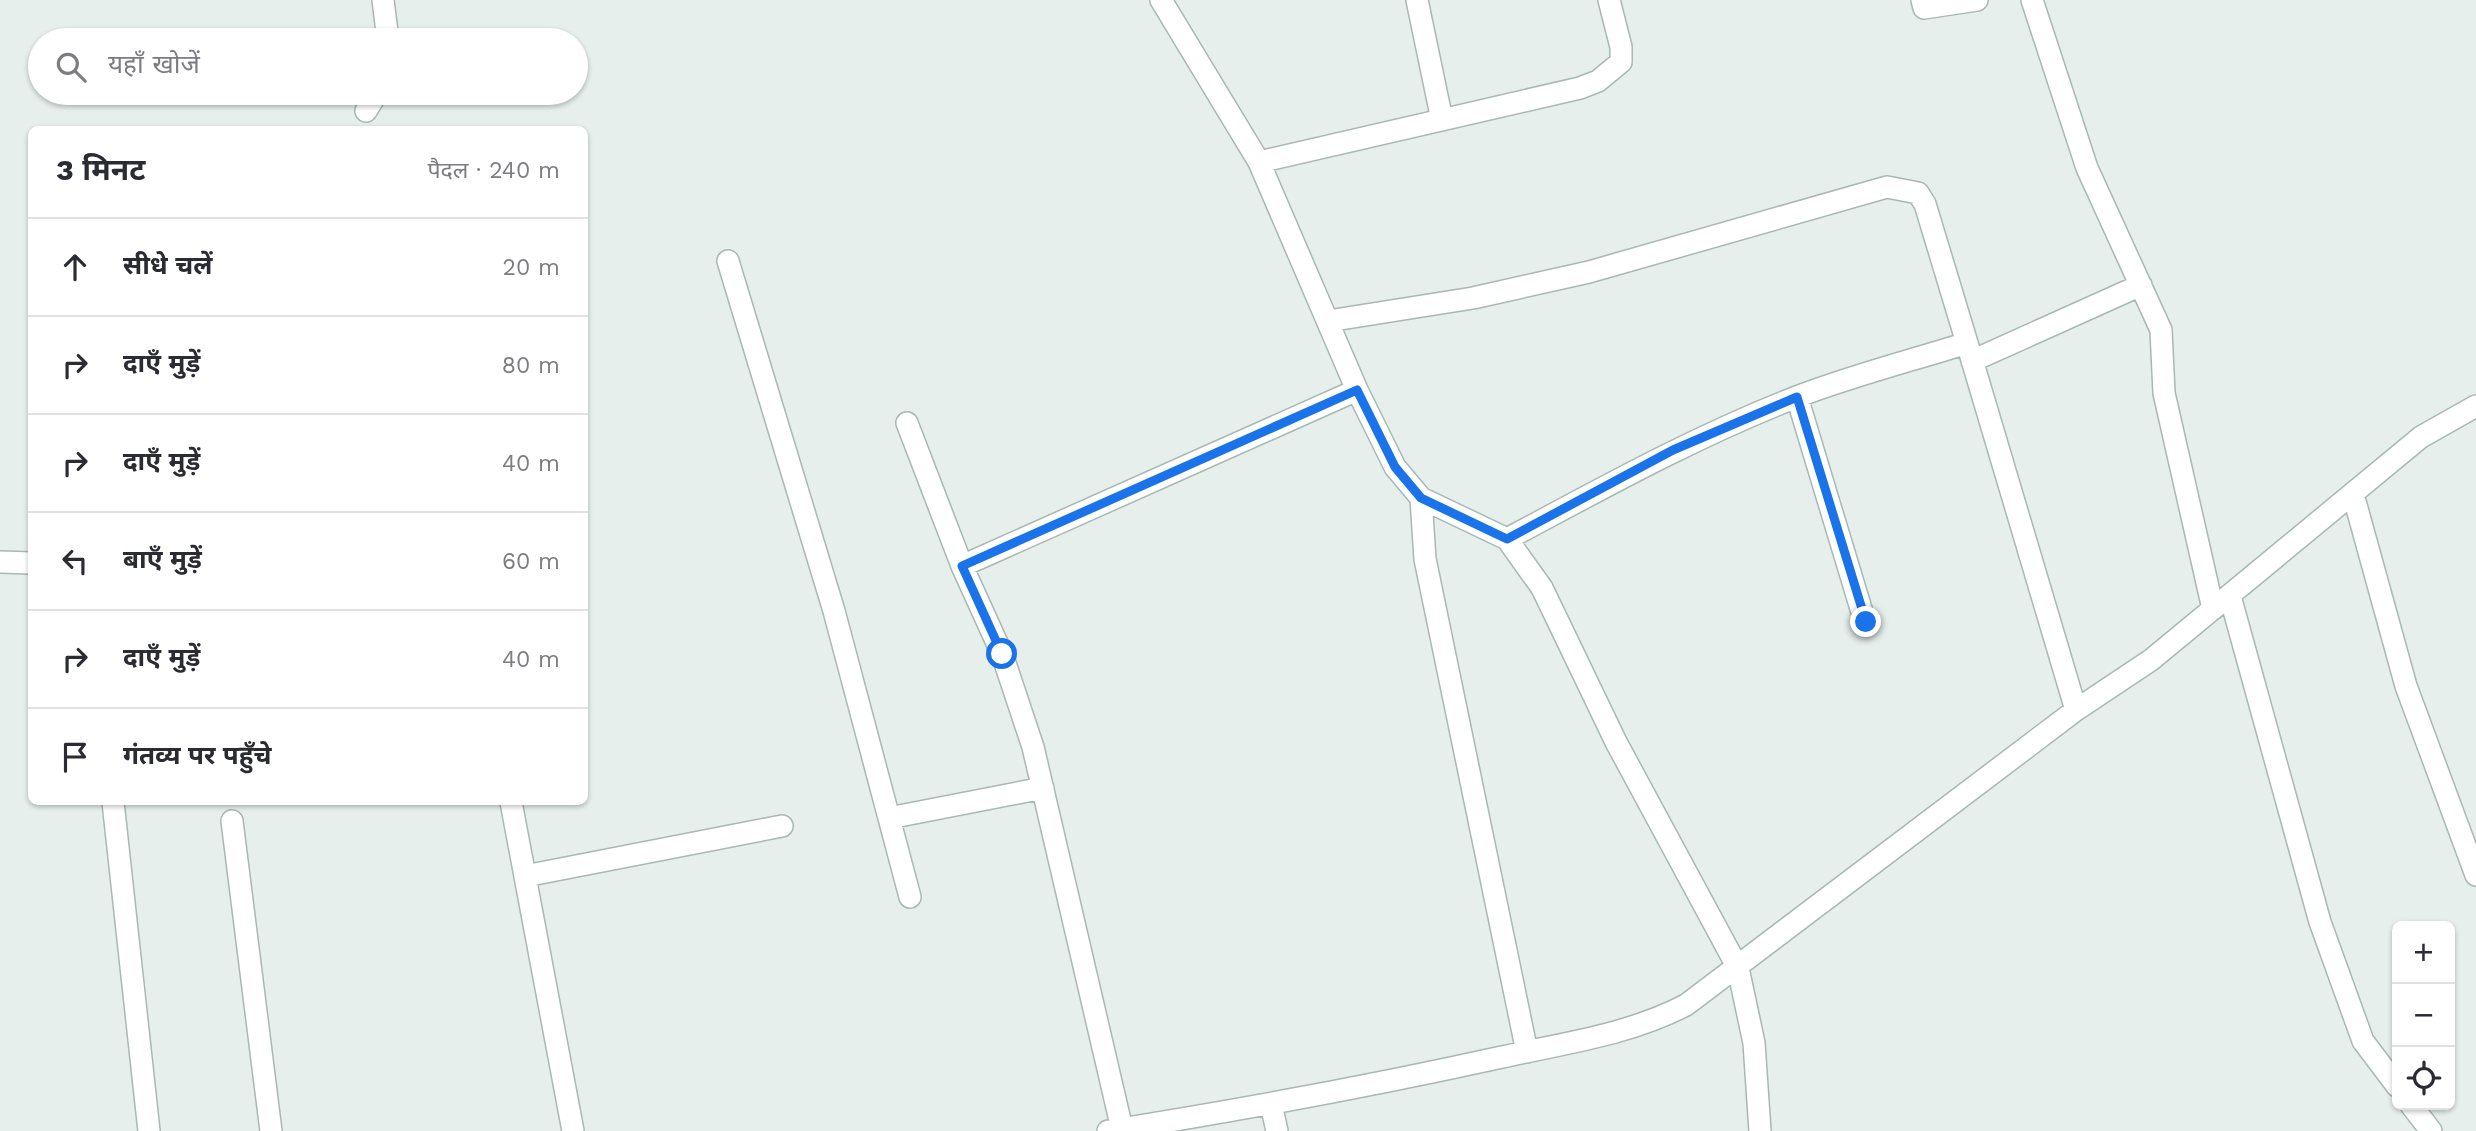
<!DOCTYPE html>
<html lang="hi">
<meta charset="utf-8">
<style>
:root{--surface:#fff;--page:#f7f7f7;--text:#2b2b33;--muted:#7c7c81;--line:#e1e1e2}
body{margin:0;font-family:"Work Sans","Noto Sans Devanagari",sans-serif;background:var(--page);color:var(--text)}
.controls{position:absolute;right:21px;bottom:21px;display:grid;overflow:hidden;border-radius:10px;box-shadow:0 2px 5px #0004}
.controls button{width:63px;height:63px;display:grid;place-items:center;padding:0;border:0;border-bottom:2px solid var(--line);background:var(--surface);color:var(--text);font:35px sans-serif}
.stop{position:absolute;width:21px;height:21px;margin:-16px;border:5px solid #1a73e8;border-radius:50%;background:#fff}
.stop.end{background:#1a73e8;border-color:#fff;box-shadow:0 2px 7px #0008}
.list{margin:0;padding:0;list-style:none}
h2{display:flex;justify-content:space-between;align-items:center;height:91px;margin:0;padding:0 28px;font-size:30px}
h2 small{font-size:23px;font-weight:400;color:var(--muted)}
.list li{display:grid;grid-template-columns:46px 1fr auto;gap:21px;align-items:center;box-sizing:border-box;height:98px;padding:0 28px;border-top:2px solid var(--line)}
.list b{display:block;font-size:26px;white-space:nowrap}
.list em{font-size:23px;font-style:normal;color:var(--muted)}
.icon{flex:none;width:38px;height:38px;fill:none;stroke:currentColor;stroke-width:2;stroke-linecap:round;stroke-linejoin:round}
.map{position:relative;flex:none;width:2476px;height:1131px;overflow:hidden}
.search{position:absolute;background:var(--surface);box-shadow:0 2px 5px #0004;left:28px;top:28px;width:560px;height:77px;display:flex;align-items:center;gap:18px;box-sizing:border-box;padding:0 24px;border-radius:38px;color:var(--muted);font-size:26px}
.panel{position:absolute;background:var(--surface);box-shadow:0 2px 5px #0004;left:28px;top:126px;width:560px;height:679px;border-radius:10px}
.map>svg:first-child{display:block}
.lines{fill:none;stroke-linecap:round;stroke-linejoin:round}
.minor-casing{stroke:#a8b8b2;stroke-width:24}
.minor{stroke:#fff;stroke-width:21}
.route{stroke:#1a73e8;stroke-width:9}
</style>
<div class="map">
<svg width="2476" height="1131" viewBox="0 0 2476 1131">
<rect width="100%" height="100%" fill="#e6efeb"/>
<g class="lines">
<defs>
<path id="minor" d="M383,0L388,40
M1161,0L1259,162L1357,390L1395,467L1421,498L1507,539L1542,588L1616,742L1738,968L1754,1043L1760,1131
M1417,0L1442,120
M1922,0L1924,8L1977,0
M2032,0L2087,168L2161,330L2164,393L2213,609
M366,111L377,93
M1259,162L1580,88L1598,81L1621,62V47L1609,0
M728,261L834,611L910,897
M1328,321L1473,298L1589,272L1887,187L1918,193L1925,204L1967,343
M1972,361L2141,285
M1797,397L1865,622
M907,423L962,566L1002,654L1033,747L1122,1129
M2353,494L2406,686L2476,875
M1421,498L1425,559L1527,1052
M1507,539C1601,489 1694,437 1794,398C1850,376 1910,361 1967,343L2076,710
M0,562L32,563
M962,566L1357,390
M2230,596L2320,922L2363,1041L2397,1086
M113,802L149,1131
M511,802L573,1131
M889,818L1043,788
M232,821L271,1131
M525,876L782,826
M1271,1104L1277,1131
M2411,1105L2431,1131
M1108,1131C1240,1110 1371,1086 1502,1057C1565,1043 1628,1035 1686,1005L2076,710L2151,660L2421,437L2476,406"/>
</defs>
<use href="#minor" class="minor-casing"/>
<use href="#minor" class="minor"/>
</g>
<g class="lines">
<path class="route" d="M1002,654L962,566L1357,390L1395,467L1421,498L1507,539L1673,450L1797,397L1866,622"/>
</g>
</svg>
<div class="controls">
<button>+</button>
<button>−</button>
<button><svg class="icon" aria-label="locate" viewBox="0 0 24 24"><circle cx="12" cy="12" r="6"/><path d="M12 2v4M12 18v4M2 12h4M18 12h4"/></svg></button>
</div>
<div class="stop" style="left:1002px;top:654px"></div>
<div class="stop end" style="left:1866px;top:622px"></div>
<div class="search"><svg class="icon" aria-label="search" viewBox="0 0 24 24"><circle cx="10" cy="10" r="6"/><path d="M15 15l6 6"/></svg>यहाँ खोजें</div>
<section class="panel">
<h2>3 मिनट<small>पैदल · 240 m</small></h2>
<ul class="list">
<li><svg class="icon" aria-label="ahead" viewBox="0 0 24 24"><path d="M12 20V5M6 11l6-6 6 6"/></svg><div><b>सीधे चलें</b></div><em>20 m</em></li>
<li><svg class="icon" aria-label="right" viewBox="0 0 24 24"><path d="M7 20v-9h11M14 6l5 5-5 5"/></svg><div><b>दाएँ मुड़ें</b></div><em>80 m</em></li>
<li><svg class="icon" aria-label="right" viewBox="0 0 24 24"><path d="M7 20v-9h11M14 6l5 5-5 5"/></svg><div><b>दाएँ मुड़ें</b></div><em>40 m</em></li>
<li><svg class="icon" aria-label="left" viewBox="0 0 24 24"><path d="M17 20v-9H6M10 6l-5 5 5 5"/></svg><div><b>बाएँ मुड़ें</b></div><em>60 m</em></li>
<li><svg class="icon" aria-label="right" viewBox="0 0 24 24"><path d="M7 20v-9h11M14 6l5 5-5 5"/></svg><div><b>दाएँ मुड़ें</b></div><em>40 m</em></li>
<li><svg class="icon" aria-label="arrive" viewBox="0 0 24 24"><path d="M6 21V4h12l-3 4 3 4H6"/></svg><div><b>गंतव्य पर पहुँचे</b></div></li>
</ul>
</section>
</div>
